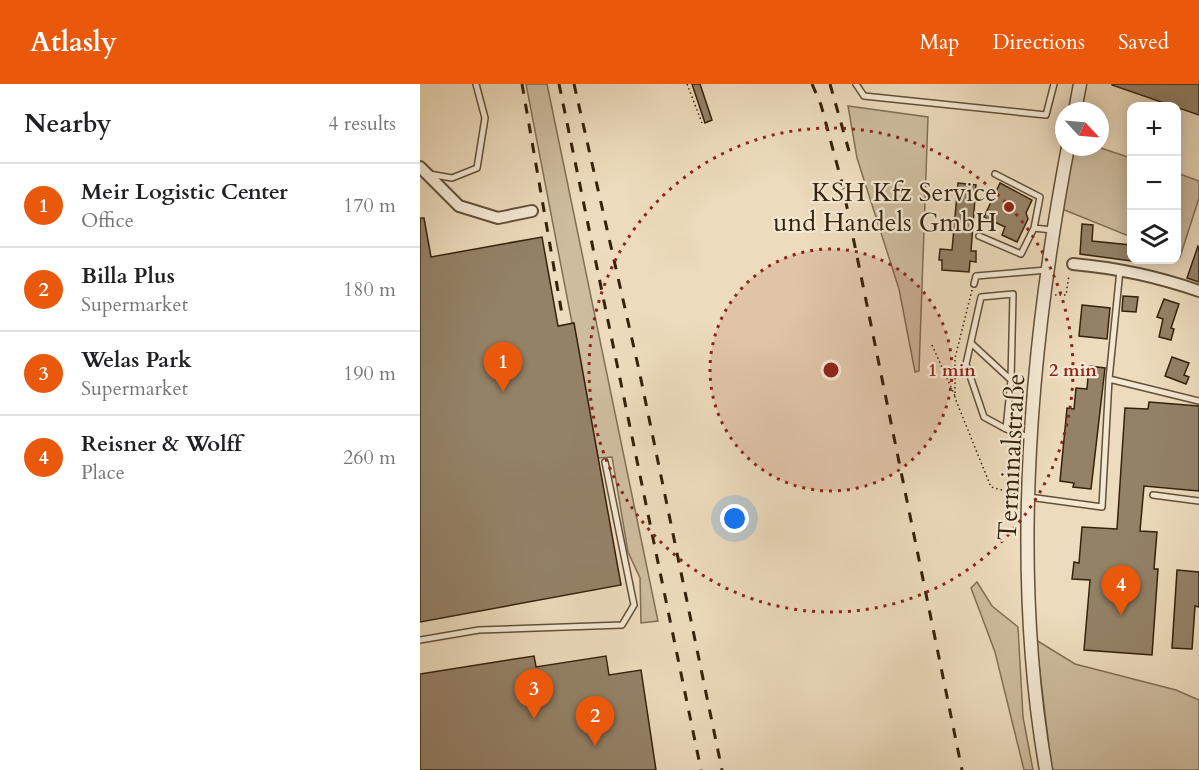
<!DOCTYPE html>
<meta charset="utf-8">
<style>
:root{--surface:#fff;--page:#f6f6f6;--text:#202124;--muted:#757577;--line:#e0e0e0;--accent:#ea580c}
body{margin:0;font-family:Cardo,serif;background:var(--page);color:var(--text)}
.controls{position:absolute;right:18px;top:18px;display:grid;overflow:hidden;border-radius:12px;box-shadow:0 3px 15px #0003}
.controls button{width:54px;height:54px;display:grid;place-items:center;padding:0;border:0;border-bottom:2px solid var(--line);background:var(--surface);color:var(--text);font:30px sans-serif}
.compass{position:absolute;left:635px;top:18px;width:54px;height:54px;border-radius:50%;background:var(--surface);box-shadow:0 3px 15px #0003;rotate:116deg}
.you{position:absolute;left:315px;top:435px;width:21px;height:21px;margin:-15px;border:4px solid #fff;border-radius:50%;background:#1a73e8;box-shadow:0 0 0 9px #1a73e833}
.badge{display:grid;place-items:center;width:39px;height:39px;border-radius:50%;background:var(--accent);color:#fff;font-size:20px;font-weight:700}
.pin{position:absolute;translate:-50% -50px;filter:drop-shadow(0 2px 3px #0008)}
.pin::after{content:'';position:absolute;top:32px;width:21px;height:18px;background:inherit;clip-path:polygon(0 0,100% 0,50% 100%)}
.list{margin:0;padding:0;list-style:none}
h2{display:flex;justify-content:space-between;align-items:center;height:78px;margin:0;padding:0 24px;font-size:26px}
h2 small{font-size:20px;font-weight:400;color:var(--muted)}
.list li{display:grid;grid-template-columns:39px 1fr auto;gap:18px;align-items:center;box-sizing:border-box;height:84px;padding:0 24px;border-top:2px solid var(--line)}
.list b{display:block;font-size:22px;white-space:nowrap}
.list p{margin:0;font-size:20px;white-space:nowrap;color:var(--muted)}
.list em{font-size:20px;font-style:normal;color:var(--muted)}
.icon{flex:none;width:33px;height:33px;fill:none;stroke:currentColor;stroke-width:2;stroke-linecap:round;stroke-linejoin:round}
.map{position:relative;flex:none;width:779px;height:686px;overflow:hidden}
header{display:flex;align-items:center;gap:36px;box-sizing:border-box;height:84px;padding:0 30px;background:var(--accent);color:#fff}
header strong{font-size:28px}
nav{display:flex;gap:33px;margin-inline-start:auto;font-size:21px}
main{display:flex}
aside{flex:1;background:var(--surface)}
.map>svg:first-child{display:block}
.green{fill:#cdbc9e;stroke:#816f54;stroke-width:1.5}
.building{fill:#948267;stroke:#35220b;stroke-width:1.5}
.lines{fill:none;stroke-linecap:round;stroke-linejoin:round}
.service-casing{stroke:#635037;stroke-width:8}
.minor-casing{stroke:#635037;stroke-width:14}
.tertiary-casing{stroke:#635037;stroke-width:15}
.path{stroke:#35220b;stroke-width:1.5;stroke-dasharray:1.5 3;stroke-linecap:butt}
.service{stroke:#f3e8d3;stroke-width:5}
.minor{stroke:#f3e8d3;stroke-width:10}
.tertiary{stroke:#f3e8d3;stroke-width:12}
.rail{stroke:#35220b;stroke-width:3;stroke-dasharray:10 10;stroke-linecap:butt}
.ring{fill:none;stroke:#8f2418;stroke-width:3;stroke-dasharray:3 6}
.poi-dot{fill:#8f2418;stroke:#f3e8d3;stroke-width:2}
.labels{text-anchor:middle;stroke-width:4.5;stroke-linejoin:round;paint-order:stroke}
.poi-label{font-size:26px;fill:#35220b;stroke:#f3e8d3;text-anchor:end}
.street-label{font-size:26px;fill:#35220b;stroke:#f3e8d3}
.centre{fill:#8f2418;stroke:#f3e8d3;stroke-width:3}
.ring-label{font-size:18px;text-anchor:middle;font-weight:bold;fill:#8f2418;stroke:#f3e8d3;stroke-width:4.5;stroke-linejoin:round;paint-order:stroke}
</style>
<header>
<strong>Atlasly</strong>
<nav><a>Map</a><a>Directions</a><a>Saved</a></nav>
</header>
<main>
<aside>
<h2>Nearby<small>4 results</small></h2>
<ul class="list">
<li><span class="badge">1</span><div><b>Meir Logistic Center</b><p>Office</p></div><em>170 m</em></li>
<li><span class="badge">2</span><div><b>Billa Plus</b><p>Supermarket</p></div><em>180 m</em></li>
<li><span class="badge">3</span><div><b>Welas Park</b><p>Supermarket</p></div><em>190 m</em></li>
<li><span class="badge">4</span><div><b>Reisner &amp; Wolff</b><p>Place</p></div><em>260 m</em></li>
</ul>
</aside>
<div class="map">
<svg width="779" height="686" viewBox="0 0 779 686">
<rect width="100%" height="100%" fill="#ecdbbc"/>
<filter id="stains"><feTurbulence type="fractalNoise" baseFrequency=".00333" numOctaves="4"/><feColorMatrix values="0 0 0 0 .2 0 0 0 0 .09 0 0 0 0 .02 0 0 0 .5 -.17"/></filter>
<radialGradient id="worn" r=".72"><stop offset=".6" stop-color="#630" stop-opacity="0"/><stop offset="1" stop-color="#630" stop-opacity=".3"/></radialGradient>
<path class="green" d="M106,0H127L238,537L221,539L220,494L208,468L192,373L178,374Z
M428,22L508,33L499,287L495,288L479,205L437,74Z
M654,63H678L711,74V153L642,125Z
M757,89L779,97V114L760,173L756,172Z
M557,498L572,522L598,543L603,633L613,686H604L575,568L551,504Z
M616,556L655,580L756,606L779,616V686H632Z"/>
<path class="building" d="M272,0H280L292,36L285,39Z
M692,0H779V31L692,1Z
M538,99L556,101L551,167H556V178L550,177L549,188L522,186V176H519L520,165L532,166Z
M580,99L612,116L606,129L608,135L597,158L582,151L585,143L564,133Z
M0,134H4L11,173L122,153L138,242L154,239L201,501L0,538Z
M662,140L673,141L672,157L711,161V177L660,170Z
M778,162L779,163V198L767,194Z
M703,212L718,213L716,228L702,227Z
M744,215L759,220L751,244L754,245L751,256L739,253L743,235L737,233Z
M662,221L690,224L687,255L659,252Z
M752,273L769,279L764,291L769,293L766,300L745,292Z
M669,282L685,284L671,405L653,403L654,399L640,397L647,324L654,325L656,304L667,305Z
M729,318L779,322V407L724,402L720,447L737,448L734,485H738L732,571L664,566L670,496L652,495L654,478L659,479L662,443L697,445L705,324L728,325Z
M757,486L779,488V523L775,522L772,565L752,564Z
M114,572L116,583L186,572L189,591L221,586L236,686H0V590Z"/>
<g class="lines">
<defs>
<path id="service" d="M436,0L444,12L626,31L634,0
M9,90L32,94L57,84L65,34L56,0
M575,90L620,113L614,144L632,146
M559,152L601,170L614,144
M554,200L556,192L627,186
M551,259L591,296
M689,295L779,317
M586,345L591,296L593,210L561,213L546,280L564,333L586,345L611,354
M733,411L779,417
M609,413L682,423L689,295L700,186
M0,556L59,546L202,541L214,521L185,378"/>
<path id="minor" d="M0,83L39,122L78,134L112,127
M653,180C698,184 736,192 779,207"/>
<path id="tertiary" d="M655,27L660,0
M626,686C591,484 610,263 648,63"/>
</defs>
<use href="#service" class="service-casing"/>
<use href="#minor" class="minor-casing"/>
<use href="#tertiary" class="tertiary-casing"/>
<path class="path" d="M267,0L282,39
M641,53L644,38
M552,206L535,274V314L571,403L596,410
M635,211H646L649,191
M512,261L535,312"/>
<use href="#service" class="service"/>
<use href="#minor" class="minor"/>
<use href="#tertiary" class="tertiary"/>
<path class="rail" d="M102,0L143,236
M139,0L281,686
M154,0L219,286L302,686
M392,0L401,21L422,99L542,686
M410,0L429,67"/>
</g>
<circle cx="411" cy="286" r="121" fill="#8f2418" fill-opacity=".12"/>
<g class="ring">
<circle cx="411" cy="286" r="121"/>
<circle cx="411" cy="286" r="242"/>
</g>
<circle class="poi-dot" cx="589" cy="123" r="6"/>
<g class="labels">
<g class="poi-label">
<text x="577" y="117">KSH Kfz Service<tspan x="577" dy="30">und Handels GmbH</tspan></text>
</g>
<g class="street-label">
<text transform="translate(591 373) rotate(-87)" y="9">Terminalstraße</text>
</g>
</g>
<circle cx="411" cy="286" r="9" class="centre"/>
<g class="ring-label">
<text x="532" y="292">1 min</text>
<text x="653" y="292">2 min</text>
</g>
<rect width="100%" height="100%" filter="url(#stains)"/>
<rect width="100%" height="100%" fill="url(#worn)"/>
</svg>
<div class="controls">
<button>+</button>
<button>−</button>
<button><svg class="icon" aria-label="layers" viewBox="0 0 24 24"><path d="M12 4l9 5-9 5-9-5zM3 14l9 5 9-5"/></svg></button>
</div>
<svg class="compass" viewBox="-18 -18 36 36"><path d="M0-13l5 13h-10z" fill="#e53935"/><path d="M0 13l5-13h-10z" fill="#757577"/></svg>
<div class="you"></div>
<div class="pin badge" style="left:83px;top:308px">1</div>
<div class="pin badge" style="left:175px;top:662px">2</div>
<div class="pin badge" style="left:114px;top:635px">3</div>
<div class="pin badge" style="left:701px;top:531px">4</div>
</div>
</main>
